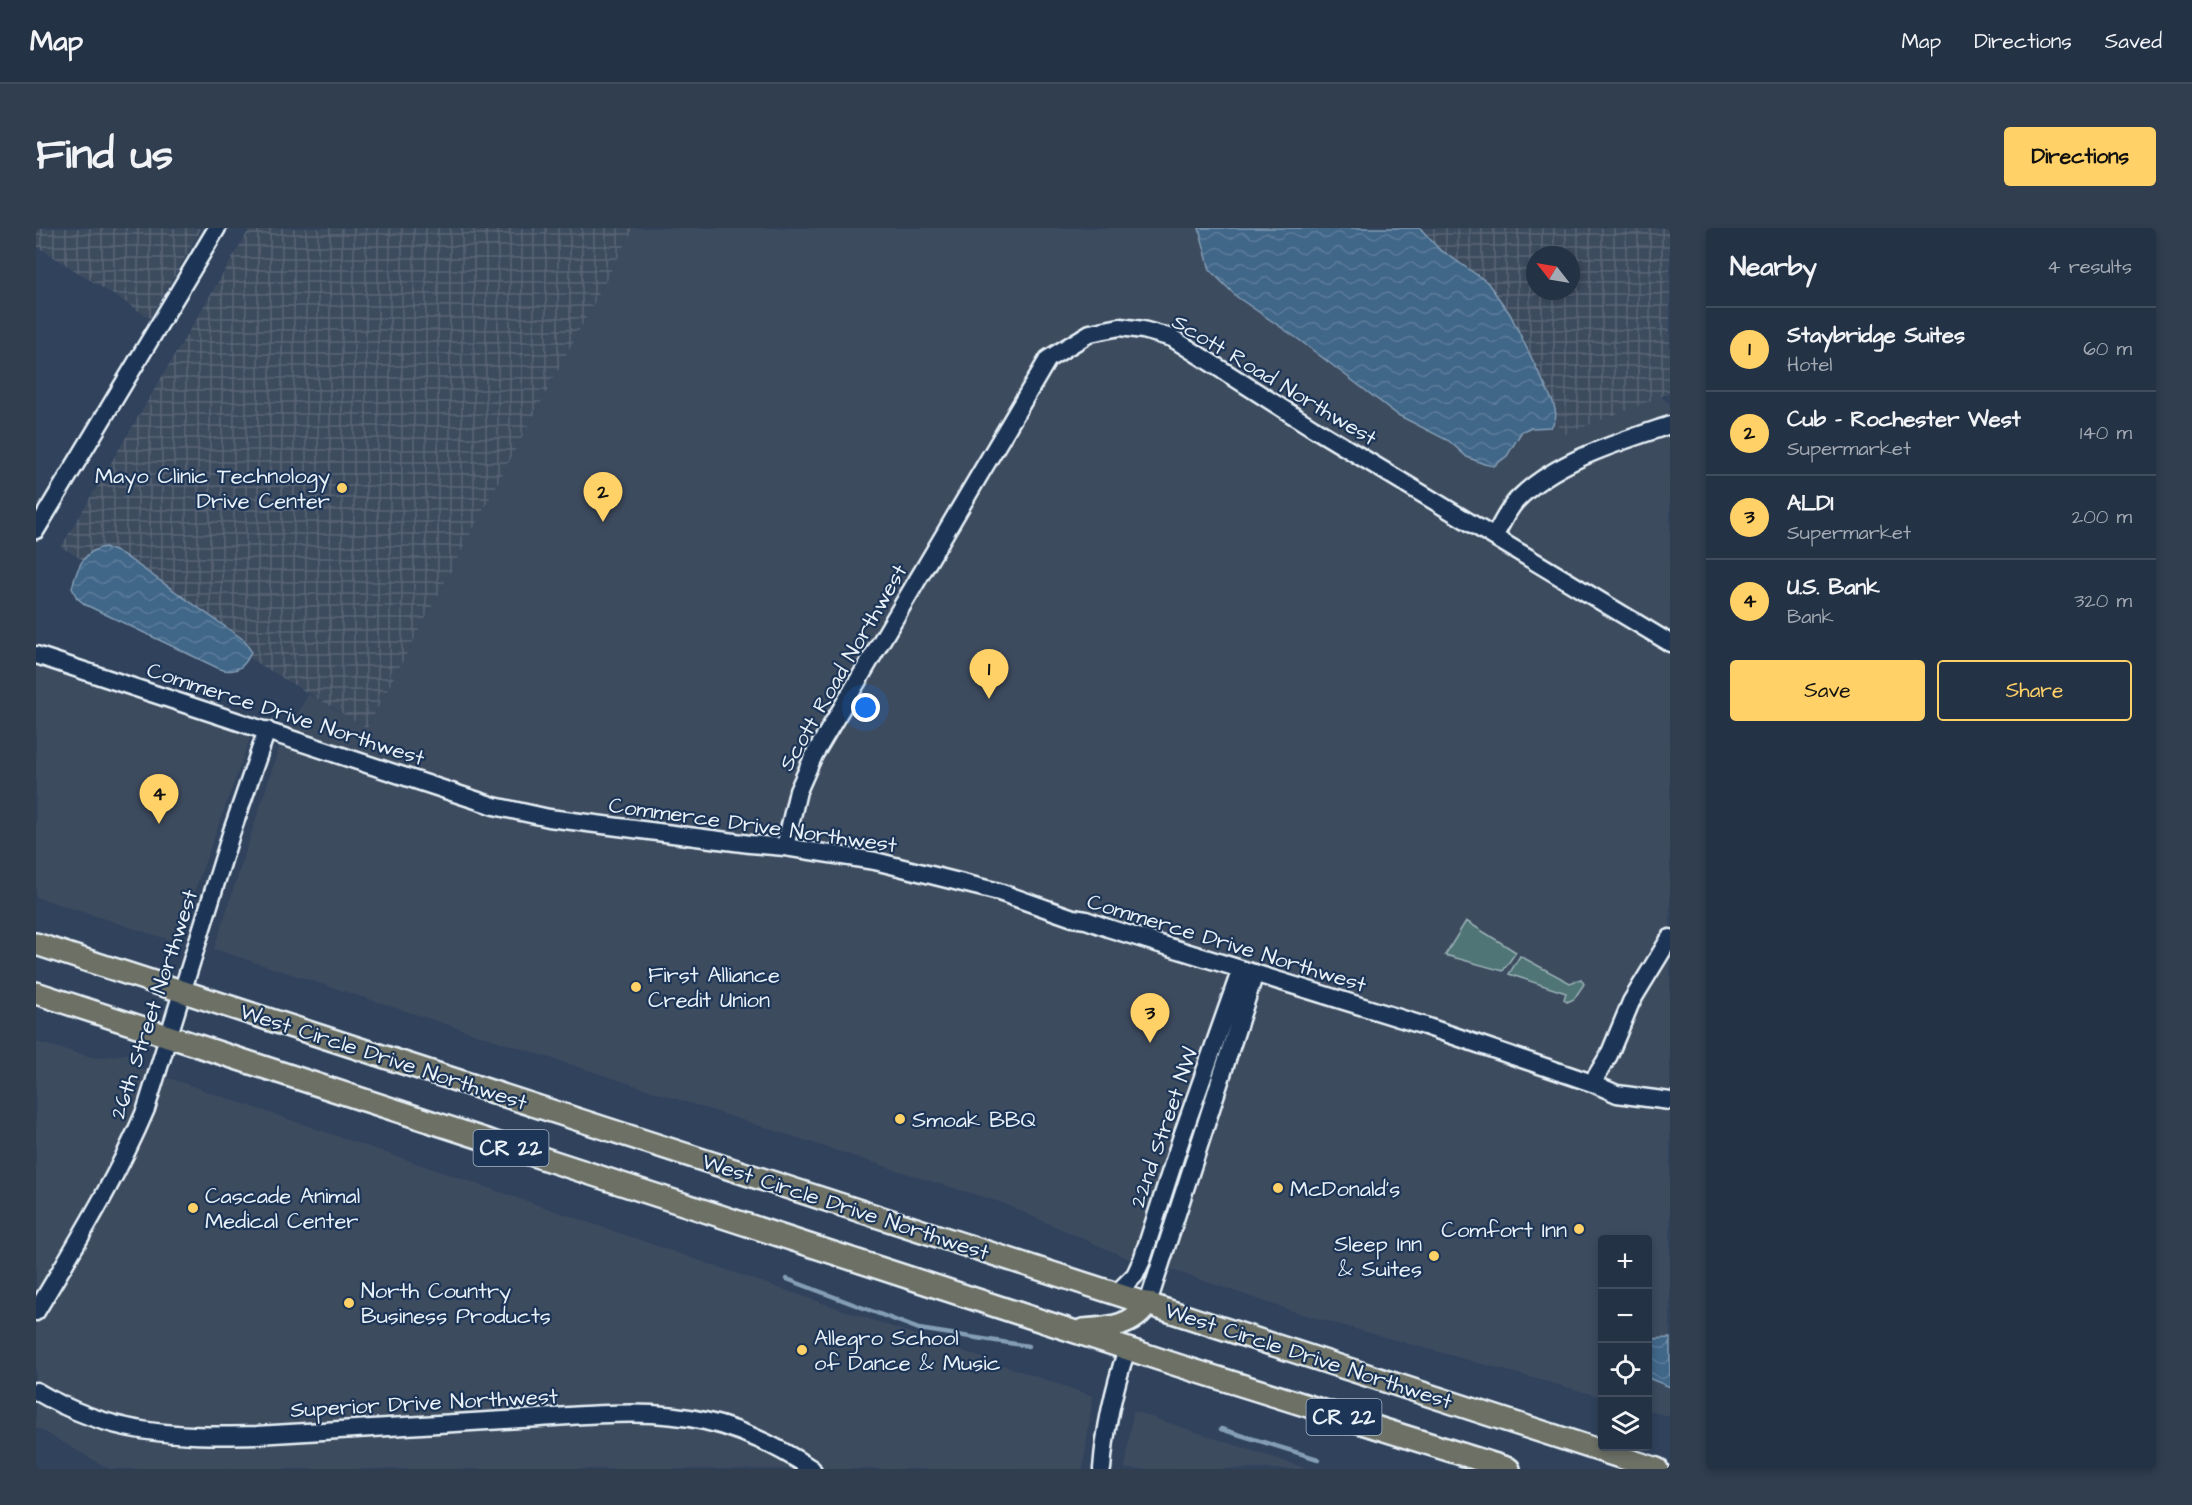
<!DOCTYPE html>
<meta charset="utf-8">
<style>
:root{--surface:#243245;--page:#303e50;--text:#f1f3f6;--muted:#a3aab3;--line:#414d5e;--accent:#ffd166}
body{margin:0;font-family:"Architects Daughter",sans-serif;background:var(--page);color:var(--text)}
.controls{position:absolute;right:18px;bottom:18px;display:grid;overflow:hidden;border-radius:6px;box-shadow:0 3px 9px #0003}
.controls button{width:54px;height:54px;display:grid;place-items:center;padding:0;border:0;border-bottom:2px solid var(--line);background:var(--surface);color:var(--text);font:30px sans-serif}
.compass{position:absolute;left:1490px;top:18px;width:54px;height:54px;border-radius:50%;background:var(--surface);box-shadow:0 3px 9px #0003;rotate:301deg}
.you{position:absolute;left:830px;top:480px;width:21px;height:21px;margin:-15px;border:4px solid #fff;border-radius:50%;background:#1a73e8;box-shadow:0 0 0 9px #1a73e833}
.badge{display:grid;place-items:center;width:39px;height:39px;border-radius:50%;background:var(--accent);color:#111;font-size:20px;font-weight:700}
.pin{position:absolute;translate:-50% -50px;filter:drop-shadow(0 2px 3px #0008)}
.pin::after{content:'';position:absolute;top:32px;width:21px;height:18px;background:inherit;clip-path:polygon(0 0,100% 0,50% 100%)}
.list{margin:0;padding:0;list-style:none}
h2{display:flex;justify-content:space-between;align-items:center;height:78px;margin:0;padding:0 24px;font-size:26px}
h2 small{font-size:20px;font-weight:400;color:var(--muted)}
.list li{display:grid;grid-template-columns:39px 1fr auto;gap:18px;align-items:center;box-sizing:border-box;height:84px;padding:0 24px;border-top:2px solid var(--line)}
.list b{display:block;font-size:22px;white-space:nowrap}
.list p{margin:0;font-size:20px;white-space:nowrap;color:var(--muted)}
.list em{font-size:20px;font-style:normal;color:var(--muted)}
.actions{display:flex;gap:12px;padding:18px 24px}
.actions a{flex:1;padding:14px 0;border:2px solid var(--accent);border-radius:6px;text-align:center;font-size:21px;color:var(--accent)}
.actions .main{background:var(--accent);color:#111}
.icon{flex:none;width:33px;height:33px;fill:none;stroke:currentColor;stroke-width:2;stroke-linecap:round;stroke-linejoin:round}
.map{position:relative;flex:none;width:1634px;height:1241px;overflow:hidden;border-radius:6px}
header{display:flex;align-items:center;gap:36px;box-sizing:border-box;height:84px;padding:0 30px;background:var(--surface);border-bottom:2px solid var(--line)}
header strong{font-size:28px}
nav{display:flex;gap:33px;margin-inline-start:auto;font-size:21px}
.intro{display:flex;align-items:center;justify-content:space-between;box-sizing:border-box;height:144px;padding:0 36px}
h1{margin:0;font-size:42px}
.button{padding:15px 27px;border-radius:6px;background:var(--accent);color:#111;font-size:21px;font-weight:700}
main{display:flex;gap:36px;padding:0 36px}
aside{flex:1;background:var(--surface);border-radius:6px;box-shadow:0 3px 9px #0003}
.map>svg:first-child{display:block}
.built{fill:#3d4b5f}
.industrial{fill:url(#industrial-grid);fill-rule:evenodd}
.grass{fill:#507576;stroke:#9cb3b7;stroke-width:1.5}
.water{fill:url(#water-waves);stroke:#849eb5;stroke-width:1.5}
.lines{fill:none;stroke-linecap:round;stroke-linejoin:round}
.stream{stroke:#849eb5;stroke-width:4.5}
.minor-casing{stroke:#e8f1f8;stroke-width:21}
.major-casing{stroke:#e8f1f8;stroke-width:26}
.minor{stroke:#1d3557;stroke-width:16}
.major{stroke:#6c7065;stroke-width:21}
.poi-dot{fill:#ffd166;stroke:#1d3557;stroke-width:2}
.labels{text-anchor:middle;stroke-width:4.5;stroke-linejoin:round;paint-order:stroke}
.shield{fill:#1d3557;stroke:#abb9c8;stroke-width:1.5}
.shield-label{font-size:21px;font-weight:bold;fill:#e8f1f8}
.street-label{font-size:22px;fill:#e8f1f8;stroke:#1d3557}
.poi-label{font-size:22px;fill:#e8f1f8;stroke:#1d3557;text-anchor:start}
</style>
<header>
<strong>Map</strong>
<nav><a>Map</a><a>Directions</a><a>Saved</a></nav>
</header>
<div class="intro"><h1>Find us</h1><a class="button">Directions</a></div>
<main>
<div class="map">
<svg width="1634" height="1241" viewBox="0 0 1634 1241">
<defs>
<pattern id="industrial-grid" width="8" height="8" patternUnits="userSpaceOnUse" patternTransform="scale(1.5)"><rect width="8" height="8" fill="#3d4b5f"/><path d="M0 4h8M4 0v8" fill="none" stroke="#596577"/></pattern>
<pattern id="water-waves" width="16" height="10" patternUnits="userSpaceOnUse" patternTransform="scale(1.5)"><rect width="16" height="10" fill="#416688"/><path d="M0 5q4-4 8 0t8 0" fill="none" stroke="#5c7c9a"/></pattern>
</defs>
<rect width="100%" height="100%" fill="#30425c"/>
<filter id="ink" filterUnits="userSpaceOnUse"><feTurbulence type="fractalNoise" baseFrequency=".0167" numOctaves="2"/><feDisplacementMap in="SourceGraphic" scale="12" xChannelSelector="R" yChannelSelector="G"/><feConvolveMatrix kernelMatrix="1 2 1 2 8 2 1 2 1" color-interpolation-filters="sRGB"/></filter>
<g filter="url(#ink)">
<path class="built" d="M598,0H1305L1457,68L1527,207L1623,168L1634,175V1189L1612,1182V1012H1566V1169L1265,1086L1136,1042L1100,1034L964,974L894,953L178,721L244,517L272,466L331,500Z
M0,439L215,508L140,714L0,669Z
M0,814L60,830L97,825L98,838L1057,1168L1047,1241H73L0,1199Z
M1097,1183L1272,1241H1089Z"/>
<path class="industrial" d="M0,0H166L114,90L0,18Z
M214,0H598L331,500L25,319Z
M1362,0H1634V165L1527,207L1457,68ZM1499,27H1535V63H1499Z"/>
<path class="grass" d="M1430,693L1480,724L1467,743L1409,727Z
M1484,728L1534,755L1545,751L1548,756L1538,771L1531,774L1528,771L1530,765L1473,746Z"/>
<path class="water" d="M1163,0H1384L1402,20L1451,54L1474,86L1517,174C1520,184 1522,190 1515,199L1496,200L1486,203L1471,228L1458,238L1448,236L1431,229L1413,213L1362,187L1262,111L1201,69L1174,42Z
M69,319L86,326L208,412L215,423C210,438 200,446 184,441L50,377L41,370L36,360C41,341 47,322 69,319Z
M1634,1110V1159L1612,1150V1111Z"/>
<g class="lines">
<path class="stream" d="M751,1051L883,1101L992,1118
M1185,1201L1282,1231"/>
<defs>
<path id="minor" d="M0,302L181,0
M1458,309C1465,297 1471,283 1480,273C1518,233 1583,214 1634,197
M0,427L458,578L513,590L714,616L749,619L839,633L963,664L1037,690L1050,692L1072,700L1389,798L1556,855L1581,866L1634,873
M749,619L762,563L778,527L1012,131L1054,105L1084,99L1107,102L1136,110L1277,200L1634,415
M1556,855L1573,827L1595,774L1634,710
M1081,1065L1099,1047L1106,1032L1145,911L1205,741
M1112,1075L1219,745
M0,1084C39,1018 80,952 110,881L195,606L231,502
M0,1163C74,1207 138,1209 221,1207C309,1202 396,1196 484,1191C545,1188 609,1179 669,1193C708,1202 743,1219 776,1241
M1066,1241C1069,1200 1078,1160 1091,1121"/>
<path id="major" d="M0,716L1621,1241
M0,765L1144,1138L1473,1241
M1047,1102C1073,1100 1097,1099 1112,1075"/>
</defs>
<use href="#minor" class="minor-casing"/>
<use href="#major" class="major-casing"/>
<use href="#minor" class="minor"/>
<use href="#major" class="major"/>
</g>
</g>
<g class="poi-dot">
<circle cx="306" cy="260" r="6"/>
<circle cx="600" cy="759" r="6"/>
<circle cx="864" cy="891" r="6"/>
<circle cx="1242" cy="960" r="6"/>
<circle cx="157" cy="980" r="6"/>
<circle cx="1543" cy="1001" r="6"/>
<circle cx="1398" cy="1028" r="6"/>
<circle cx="313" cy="1075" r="6"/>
<circle cx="766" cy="1122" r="6"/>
</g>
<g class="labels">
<g class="shield">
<rect x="437.5" y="902" width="75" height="36" rx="4.5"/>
<rect x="1270.5" y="1171" width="75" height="36" rx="4.5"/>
</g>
<g class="shield-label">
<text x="475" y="927">CR 22</text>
<text x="1308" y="1196">CR 22</text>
</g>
<g class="street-label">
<text transform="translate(1239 151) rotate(31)" y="8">Scott Road Northwest</text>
<text transform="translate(806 439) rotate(-60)" y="8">Scott Road Northwest</text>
<text transform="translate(250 485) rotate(18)" y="8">Commerce Drive Northwest</text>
<text transform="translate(717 596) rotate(8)" y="8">Commerce Drive Northwest</text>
<text transform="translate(1191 714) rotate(17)" y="8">Commerce Drive Northwest</text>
<text transform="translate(117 776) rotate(-72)" y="8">26th Street Northwest</text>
<text transform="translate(348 828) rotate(18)" y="8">West Circle Drive Northwest</text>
<text transform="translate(1127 899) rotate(-71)" y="8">22nd Street NW</text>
<text transform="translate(810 978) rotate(18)" y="8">West Circle Drive Northwest</text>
<text transform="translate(1273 1127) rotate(18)" y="8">West Circle Drive Northwest</text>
<text transform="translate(388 1174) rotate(-3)" y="8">Superior Drive Northwest</text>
</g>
<g class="poi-label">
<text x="294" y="255" text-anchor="end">Mayo Clinic Technology<tspan x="294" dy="25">Drive Center</tspan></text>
<text x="612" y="754">First Alliance<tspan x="612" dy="25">Credit Union</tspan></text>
<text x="876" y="899">Smoak BBQ</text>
<text x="1254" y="968">McDonald's</text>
<text x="169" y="975">Cascade Animal<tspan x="169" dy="25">Medical Center</tspan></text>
<text x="1531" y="1009" text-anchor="end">Comfort Inn</text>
<text x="1386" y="1023" text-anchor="end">Sleep Inn<tspan x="1386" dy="25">&amp; Suites</tspan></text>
<text x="325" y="1070">North Country<tspan x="325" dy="25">Business Products</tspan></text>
<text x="778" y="1117">Allegro School<tspan x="778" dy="25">of Dance &amp; Music</tspan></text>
</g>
</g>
</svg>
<div class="controls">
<button>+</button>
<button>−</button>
<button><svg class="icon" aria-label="locate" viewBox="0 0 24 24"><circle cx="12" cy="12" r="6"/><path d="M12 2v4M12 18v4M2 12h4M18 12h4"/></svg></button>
<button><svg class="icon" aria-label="layers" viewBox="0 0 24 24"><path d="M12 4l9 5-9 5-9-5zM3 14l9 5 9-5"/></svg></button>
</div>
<svg class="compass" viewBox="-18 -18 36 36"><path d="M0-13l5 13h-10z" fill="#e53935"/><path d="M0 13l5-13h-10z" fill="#a3aab3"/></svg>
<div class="you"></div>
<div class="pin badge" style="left:953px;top:471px">1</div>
<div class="pin badge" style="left:567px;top:294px">2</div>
<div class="pin badge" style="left:1114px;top:815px">3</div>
<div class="pin badge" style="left:123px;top:596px">4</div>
</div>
<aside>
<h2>Nearby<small>4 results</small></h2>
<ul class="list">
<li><span class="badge">1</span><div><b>Staybridge Suites</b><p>Hotel</p></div><em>60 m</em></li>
<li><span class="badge">2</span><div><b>Cub - Rochester West</b><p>Supermarket</p></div><em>140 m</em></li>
<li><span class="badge">3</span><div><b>ALDI</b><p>Supermarket</p></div><em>200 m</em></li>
<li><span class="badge">4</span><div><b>U.S. Bank</b><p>Bank</p></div><em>320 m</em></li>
</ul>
<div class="actions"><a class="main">Save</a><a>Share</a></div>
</aside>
</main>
